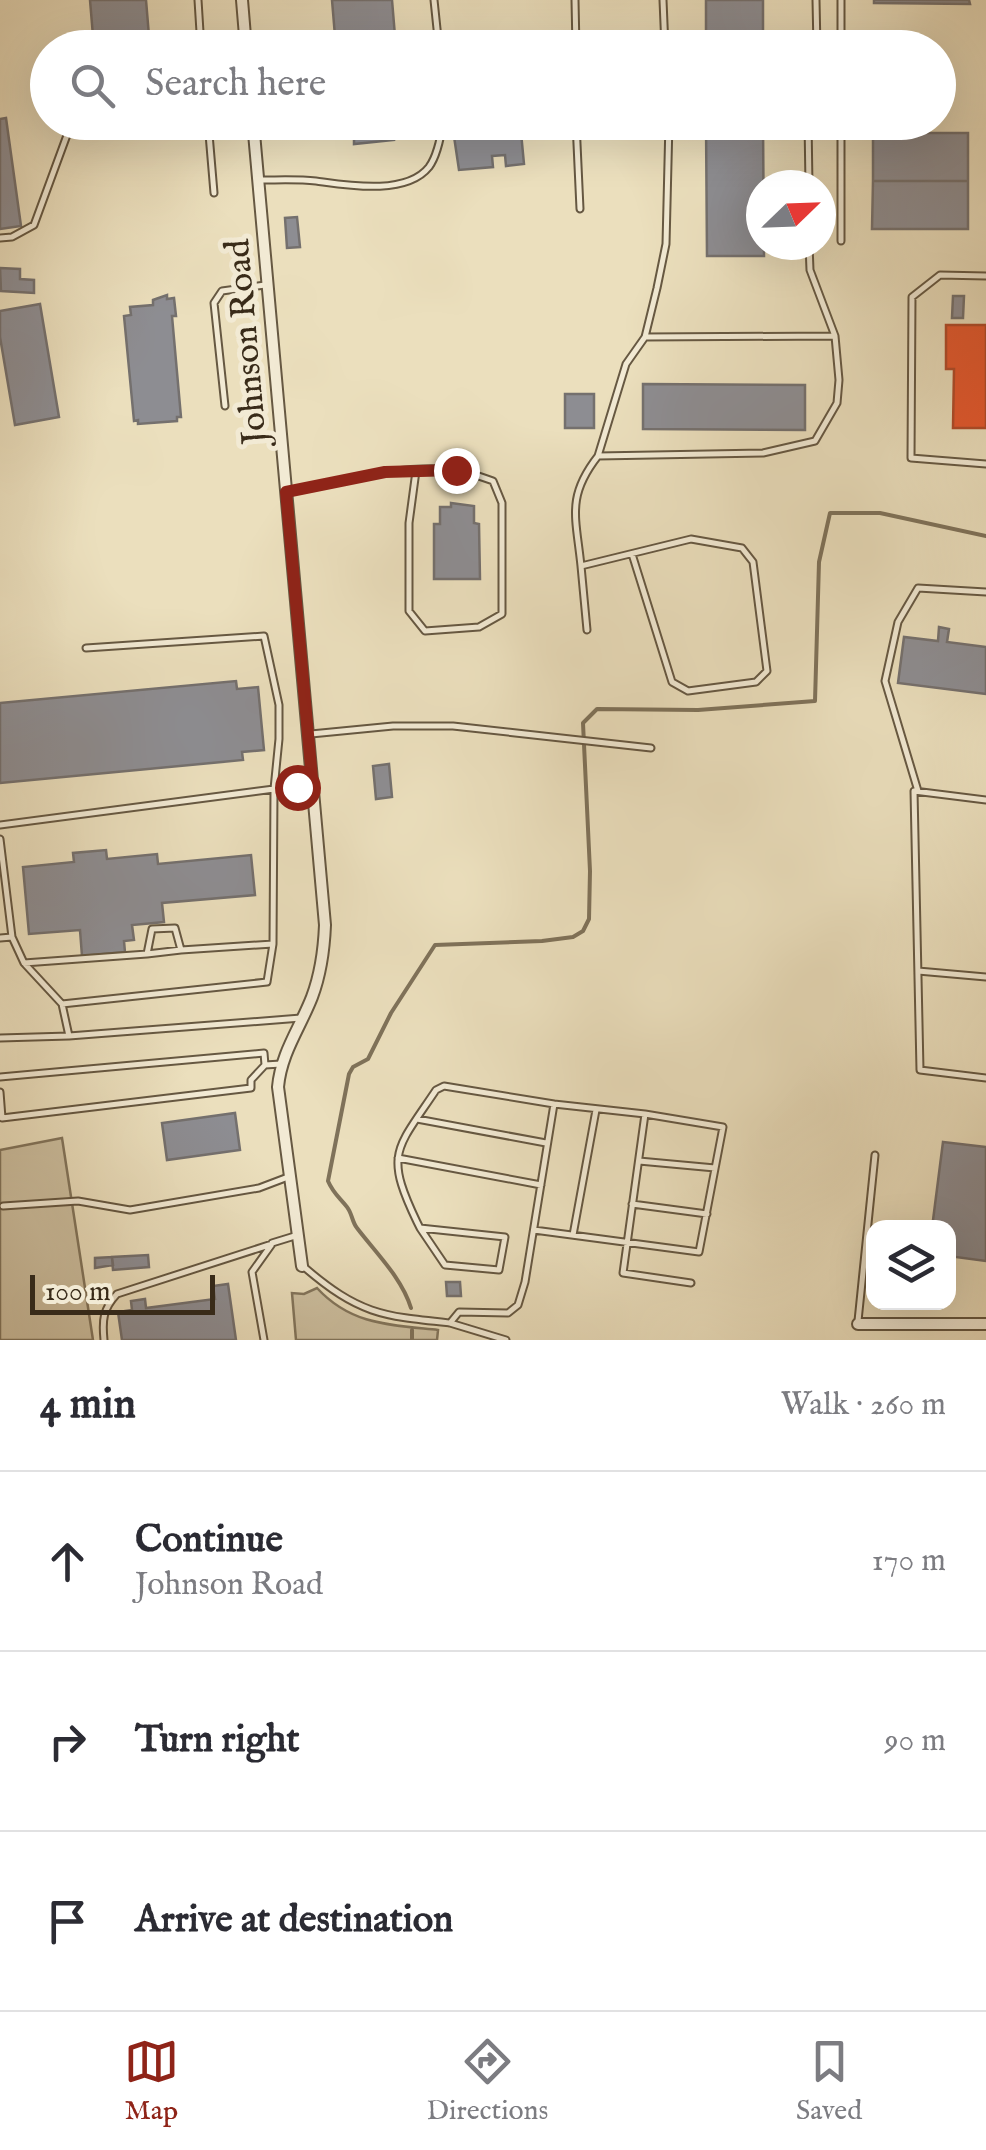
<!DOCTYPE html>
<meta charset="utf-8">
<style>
:root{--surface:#fff;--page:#f7f7f7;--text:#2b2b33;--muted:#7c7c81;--line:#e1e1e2;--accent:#8f2418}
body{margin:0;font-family:"IM FELL English",serif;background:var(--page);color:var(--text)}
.controls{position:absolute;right:30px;bottom:30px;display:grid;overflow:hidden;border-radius:20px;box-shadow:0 10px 40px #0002}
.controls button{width:90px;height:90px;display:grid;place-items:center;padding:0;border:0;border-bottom:2px solid var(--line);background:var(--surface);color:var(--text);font:50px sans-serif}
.compass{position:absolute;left:746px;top:170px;width:90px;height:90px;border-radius:50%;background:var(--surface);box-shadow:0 10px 40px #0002;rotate:67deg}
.scale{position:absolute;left:30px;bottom:25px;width:185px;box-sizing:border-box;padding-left:10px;border:5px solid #392b19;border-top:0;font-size:28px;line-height:35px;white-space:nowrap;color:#392b19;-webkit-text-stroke:8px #f2ead4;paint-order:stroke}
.stop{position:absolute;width:30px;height:30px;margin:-22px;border:8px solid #8f2418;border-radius:50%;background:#fff}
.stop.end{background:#8f2418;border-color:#fff;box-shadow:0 2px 10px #0008}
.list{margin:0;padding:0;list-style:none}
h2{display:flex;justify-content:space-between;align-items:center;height:130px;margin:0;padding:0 40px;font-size:42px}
h2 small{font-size:32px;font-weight:400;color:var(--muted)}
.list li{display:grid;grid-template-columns:65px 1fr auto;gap:30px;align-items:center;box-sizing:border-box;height:180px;padding:0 40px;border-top:2px solid var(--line)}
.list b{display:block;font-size:38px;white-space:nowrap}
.list p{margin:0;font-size:32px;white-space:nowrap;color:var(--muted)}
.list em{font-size:32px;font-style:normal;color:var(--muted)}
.icon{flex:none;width:55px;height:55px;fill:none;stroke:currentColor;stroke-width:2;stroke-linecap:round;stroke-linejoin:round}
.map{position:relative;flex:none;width:986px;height:1340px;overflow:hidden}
.search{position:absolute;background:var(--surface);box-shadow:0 10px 40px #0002;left:30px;right:30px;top:30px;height:110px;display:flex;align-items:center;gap:25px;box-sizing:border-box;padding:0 35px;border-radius:55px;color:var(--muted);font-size:38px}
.sheet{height:670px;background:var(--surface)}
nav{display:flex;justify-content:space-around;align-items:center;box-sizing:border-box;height:140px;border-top:2px solid var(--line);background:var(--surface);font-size:28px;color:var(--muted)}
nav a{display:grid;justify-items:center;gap:5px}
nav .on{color:var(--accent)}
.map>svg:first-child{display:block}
.green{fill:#cdc0a1;stroke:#83765d;stroke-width:2.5}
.shops{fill:#e4572e;stroke:#b14a28;stroke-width:2.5}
.industry{fill:#8d8d92;stroke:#74706e;stroke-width:2.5}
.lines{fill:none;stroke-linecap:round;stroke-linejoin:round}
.stream{stroke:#7f725a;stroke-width:4}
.service-casing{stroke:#665842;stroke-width:9}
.minor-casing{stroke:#665842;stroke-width:14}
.service{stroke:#f2ead4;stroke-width:5}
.minor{stroke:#f2ead4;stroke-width:10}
.route{stroke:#8f2418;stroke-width:12}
.labels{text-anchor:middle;stroke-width:10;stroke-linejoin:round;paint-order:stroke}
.street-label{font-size:35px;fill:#392b19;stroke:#f2ead4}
</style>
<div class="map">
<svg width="986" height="1340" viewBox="0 0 986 1340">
<rect width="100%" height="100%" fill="#ebdfbd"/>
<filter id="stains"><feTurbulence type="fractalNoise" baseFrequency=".002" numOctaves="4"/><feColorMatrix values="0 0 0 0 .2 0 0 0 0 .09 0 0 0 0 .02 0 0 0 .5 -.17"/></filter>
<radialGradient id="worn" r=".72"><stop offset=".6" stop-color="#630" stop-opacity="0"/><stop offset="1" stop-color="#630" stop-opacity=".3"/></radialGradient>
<path class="green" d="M62,1138L93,1340H0V1150Z
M317,1288C351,1325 390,1325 438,1330L437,1340H296L292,1293L304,1294Z"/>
<path class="shops" d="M946,325H986V428H953L954,369H946Z"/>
<path class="industry" d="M90,0H146L150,48H94Z
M332,0H392L396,48H336Z
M706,0H763V48H706Z
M874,0H969L970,4L874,3Z
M6,118L21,226L0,229V119Z
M343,122H403V130L393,131L394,140L354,144V134L344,135Z
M520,122L524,164L506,166L505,155L492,156L493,167L459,170L452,123Z
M706,122H763L764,256H707Z
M873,133H968V181H873Z
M873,181H968V229H872Z
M297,217L300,247L287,248L285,218Z
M0,268L20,269V279L34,280V293L1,291Z
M167,295V299L174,298L176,316H172L181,417H177V421L138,424V420L134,421L124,316L131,315L130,307L153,305V300Z
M953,296H964L963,318H952Z
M40,304L59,417L15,425L0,337V311Z
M643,384L805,385V430L643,429Z
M565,394H594V428H565Z
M451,503L474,506V523L479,524L480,579H434V524H440V507H451Z
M939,627L949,629L947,642L986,647V694L898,683L904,637L938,641Z
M236,681L237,689L258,687L264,750L242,752L243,760L0,783V703Z
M389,764L392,797L376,799L373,766Z
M106,850L107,859L157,854L158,864L251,855L255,895L162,903L164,922L132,925L134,940L124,941L125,952L82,956L80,930L29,934L23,867L74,862L73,853Z
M235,1113L240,1150L167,1160L162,1123Z
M943,1142L986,1147V1261L948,1256V1228H932Z
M148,1255L149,1267L113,1270L112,1257Z
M112,1257L113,1265L95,1268V1258Z
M446,1282H460L461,1296H447Z
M228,1284L236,1340H122L118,1312L132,1310L131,1301L145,1299L146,1308L215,1299L213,1286Z"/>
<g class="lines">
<path class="stream" d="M411,1308C402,1278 376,1253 357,1228C352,1222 352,1213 347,1207C339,1197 333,1193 328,1181L349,1074L353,1067L368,1059L391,1013L435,945L542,941L573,937L583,931L589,919L590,871L583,723L597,709L698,710L815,701L819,562L830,513H880L986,536
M412,1330V1340"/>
<defs>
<path id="service" d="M198,0L201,48
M434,0L439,48
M575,0L576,48
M663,0L665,48
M816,0L817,48
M841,0V48
M208,122L214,193
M576,122L580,209
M669,122L666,244L657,288L645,337L626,364L598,456L763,453L815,441L837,403L839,380L835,336L810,270L809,245
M808,122L809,185
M261,180C279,180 298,179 316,181C346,185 406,196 429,167C437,156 441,136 443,122
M0,238L12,237L34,225L70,127L103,122
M841,241V122
M986,276L940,275L912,297L911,458L986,464
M645,337L835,336
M225,406L214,303L222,291L265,285
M598,456C566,497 576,517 581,566L691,539L742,548L753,562L767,671L756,682L688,691L672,682L632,554
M289,491C343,481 399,464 455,470C467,471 481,477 493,481L502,503V614L479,627L425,631L409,611V523L416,471
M581,566L587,630
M311,734L393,726H453L651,748
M918,791L885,681L898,622L918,588L986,592
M986,800L914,791L920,1070L986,1078
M0,825L274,789H310
M0,839L12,937L0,938
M12,937L24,963L62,1004L69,1036L301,1018
M181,950L273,944
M24,963L147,954L152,929L175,928L181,950L147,954
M918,971L986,977
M62,1004L267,982L273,944L274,789L279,739V705L264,636L86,648
M0,1038L69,1036
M0,1077L264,1053L265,1065
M0,1092L2,1118L251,1088V1080L265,1065L281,1064
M645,1114L623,1273L691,1283
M417,1119L546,1143
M398,1158L541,1185
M639,1161L715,1168
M632,1204L707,1214
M3,1206L78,1201L130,1210L259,1188L288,1177
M420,1228L505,1237L499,1270L445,1265L420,1228L417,1222C384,1153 396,1150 436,1090L444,1086L554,1104
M573,1235L596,1110
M272,1243L298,1235
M304,1267C359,1314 381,1316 450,1323L459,1312L508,1313L518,1305L525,1282L554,1104L645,1114L723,1127L699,1252L534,1230
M858,1321L875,1155
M450,1323L506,1340
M104,1340C102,1320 103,1309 117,1294L272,1244L252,1272L264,1340"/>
<path id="minor" d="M242,0L246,48
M253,122L325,925C324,950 321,973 312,997C300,1028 281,1053 278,1087L302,1266
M858,1324H986"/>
</defs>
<use href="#service" class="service-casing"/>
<use href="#minor" class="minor-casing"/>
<use href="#service" class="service"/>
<use href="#minor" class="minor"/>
</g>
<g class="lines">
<path class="route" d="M297,787L313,789L286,492L385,472L456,470"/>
</g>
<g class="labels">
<g class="street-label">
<text transform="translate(245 342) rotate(-95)" y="12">Johnson Road</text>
</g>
</g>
<rect width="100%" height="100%" filter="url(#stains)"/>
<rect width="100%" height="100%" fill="url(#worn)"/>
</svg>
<div class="controls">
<button><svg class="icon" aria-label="layers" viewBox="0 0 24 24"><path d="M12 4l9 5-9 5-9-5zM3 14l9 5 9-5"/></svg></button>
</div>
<svg class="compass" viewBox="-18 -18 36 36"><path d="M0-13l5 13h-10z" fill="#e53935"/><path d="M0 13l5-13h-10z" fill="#7c7c81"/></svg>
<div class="scale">100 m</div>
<div class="stop" style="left:297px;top:787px"></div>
<div class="stop end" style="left:456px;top:470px"></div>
<div class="search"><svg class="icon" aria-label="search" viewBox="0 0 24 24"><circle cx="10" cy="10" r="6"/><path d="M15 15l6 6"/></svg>Search here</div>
</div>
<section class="sheet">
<h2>4 min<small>Walk · 260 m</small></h2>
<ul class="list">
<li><svg class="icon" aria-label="ahead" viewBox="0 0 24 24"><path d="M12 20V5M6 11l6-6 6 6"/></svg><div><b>Continue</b><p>Johnson Road</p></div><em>170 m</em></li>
<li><svg class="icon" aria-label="right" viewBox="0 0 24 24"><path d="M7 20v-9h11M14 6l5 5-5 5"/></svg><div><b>Turn right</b></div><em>90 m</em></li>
<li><svg class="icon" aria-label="arrive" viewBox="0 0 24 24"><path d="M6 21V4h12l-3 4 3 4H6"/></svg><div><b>Arrive at destination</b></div></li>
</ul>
</section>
<nav>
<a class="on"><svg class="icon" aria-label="map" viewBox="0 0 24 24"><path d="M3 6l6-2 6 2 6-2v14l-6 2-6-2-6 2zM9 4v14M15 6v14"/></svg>Map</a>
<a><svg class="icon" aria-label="directions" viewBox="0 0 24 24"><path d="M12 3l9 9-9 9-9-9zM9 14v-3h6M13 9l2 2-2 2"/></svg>Directions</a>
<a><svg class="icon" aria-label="saved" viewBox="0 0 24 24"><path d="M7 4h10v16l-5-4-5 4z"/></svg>Saved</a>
</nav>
